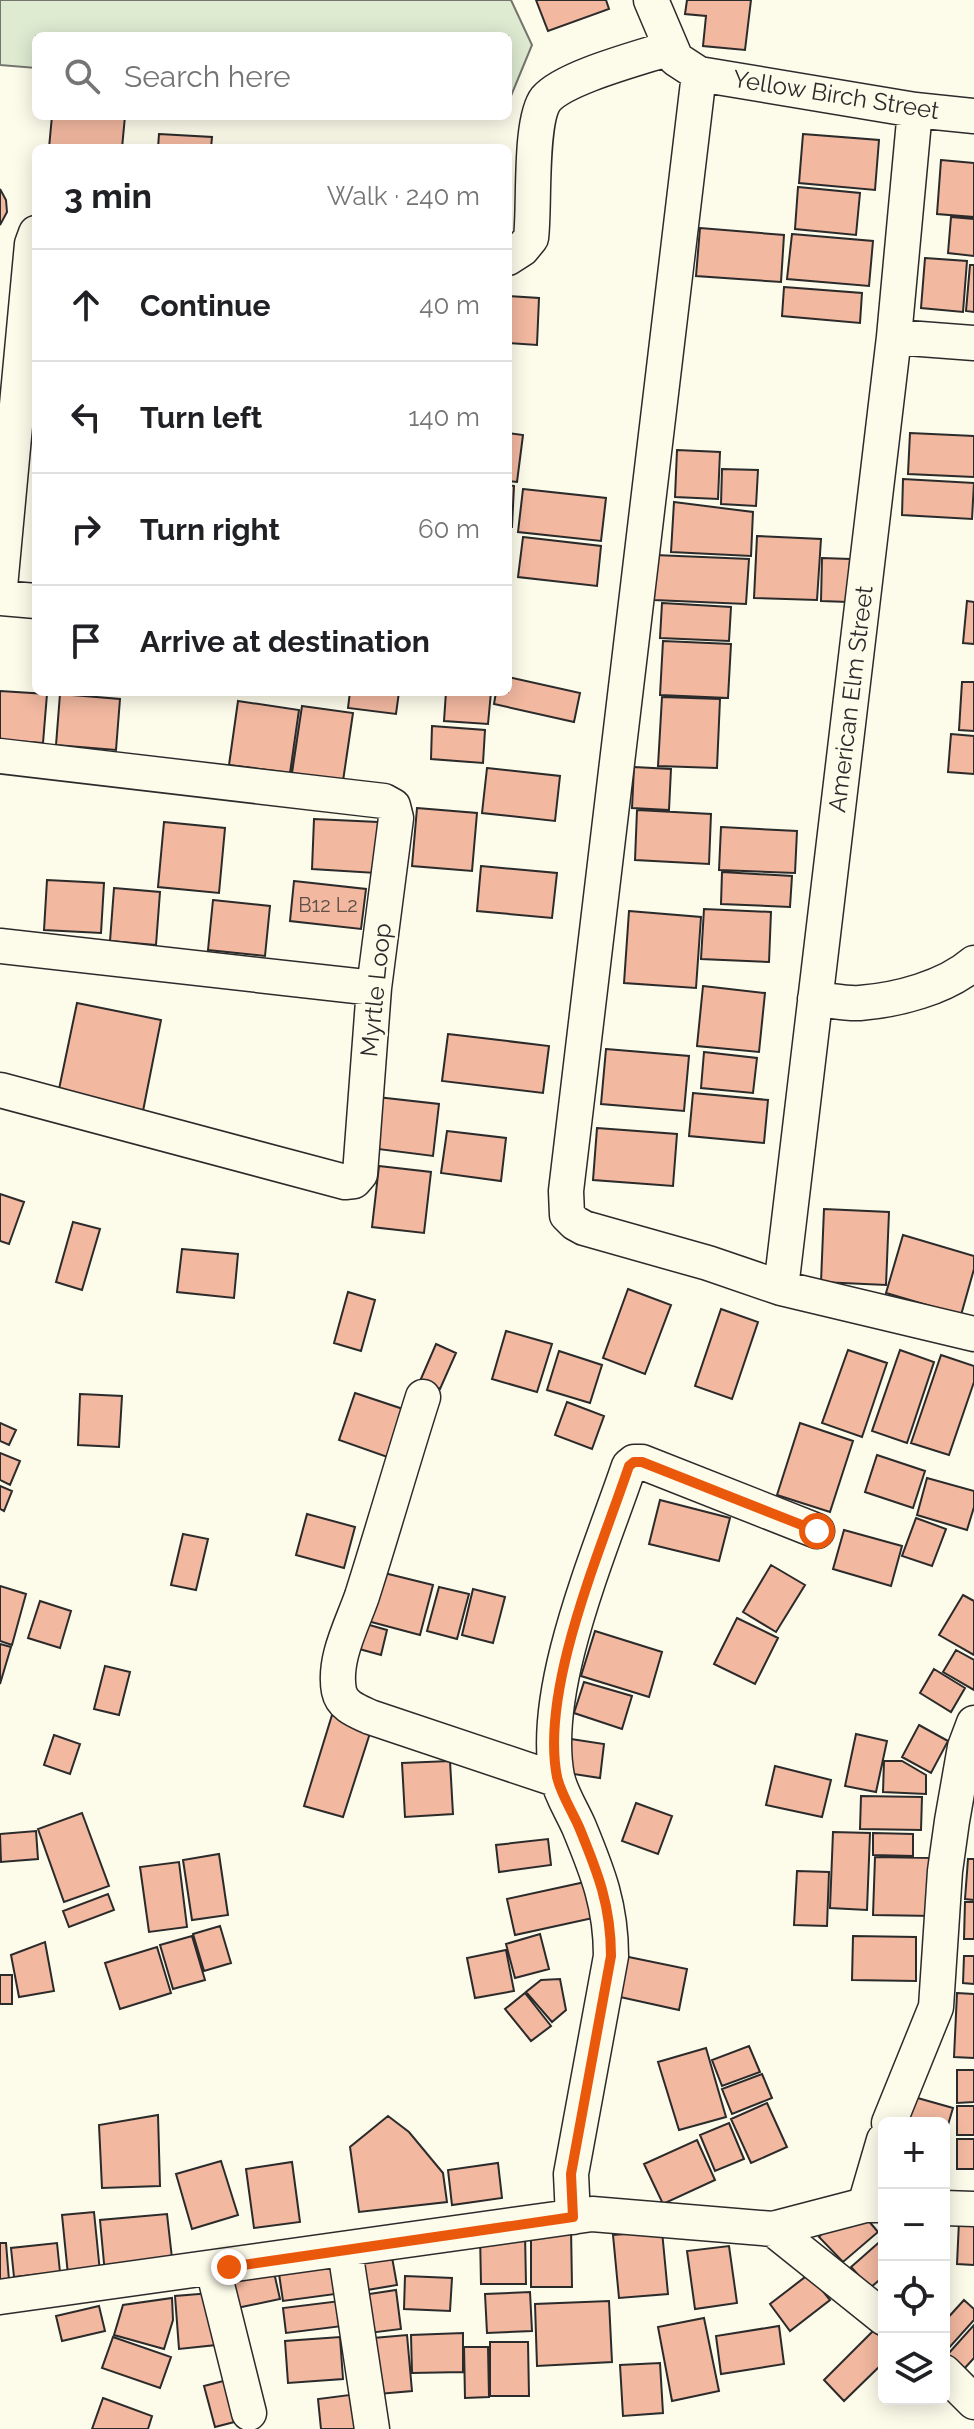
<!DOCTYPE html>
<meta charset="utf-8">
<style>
:root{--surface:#fff;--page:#f6f6f6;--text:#202124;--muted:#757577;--line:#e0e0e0}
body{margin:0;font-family:Raleway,sans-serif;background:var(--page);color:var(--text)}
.controls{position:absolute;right:24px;bottom:24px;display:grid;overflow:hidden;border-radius:12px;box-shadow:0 4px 20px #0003}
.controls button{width:72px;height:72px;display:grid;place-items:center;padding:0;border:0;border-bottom:2px solid var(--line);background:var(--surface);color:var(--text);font:40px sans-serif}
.stop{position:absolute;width:24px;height:24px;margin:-18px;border:6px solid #ea580c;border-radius:50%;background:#fff}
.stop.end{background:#ea580c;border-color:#fff;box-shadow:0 2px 8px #0008}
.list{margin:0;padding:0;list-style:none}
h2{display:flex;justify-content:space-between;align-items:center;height:104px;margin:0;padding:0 32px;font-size:34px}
h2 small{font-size:26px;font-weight:400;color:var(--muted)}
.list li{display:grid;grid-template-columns:52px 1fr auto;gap:24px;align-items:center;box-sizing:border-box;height:112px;padding:0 32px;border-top:2px solid var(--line)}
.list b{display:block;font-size:30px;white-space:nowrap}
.list em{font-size:26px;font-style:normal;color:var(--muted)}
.icon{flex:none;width:44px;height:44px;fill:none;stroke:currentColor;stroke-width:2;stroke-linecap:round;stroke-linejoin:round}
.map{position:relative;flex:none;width:974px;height:2429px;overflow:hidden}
.search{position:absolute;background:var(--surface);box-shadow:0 4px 20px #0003;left:32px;top:32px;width:480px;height:88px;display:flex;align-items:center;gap:20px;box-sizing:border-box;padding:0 28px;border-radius:12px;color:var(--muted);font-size:30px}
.panel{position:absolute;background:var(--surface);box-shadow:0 4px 20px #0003;left:32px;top:144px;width:480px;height:552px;border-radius:12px}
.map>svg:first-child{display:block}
.green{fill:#deebd1;stroke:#74746e;stroke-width:2}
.building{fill:#f2b8a0;stroke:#2b2b2b;stroke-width:2}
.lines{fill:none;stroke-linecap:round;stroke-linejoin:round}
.minor-casing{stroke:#2b2b2b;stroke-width:37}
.minor{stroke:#fdfbea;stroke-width:34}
.route{stroke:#ea580c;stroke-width:10}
.labels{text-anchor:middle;stroke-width:6;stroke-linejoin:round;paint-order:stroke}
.number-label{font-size:20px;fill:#5d4e48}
.street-label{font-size:24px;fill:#2b2b2b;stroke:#fdfbea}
</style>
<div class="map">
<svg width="974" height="2429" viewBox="0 0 974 2429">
<rect width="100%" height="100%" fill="#fdfbea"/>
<path class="green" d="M0,0H511L532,45L508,103V36H36V68L0,65Z"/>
<path class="building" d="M536,0H606L609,9L548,31Z
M687,0H751L745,50L703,46L706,16L685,14Z
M52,116H125L122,148H49Z
M159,134L212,137L211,148H158Z
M803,134L879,140L875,190L799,183Z
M941,160L974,163V217L937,214Z
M798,187L860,193L856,235L795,229Z
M0,189L6,200L7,212L0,225Z
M951,217L974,219V256L948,253Z
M700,228L784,235L781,282L696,276Z
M792,234L873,241L869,286L787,279Z
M925,258L967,261L963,312L921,308Z
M970,265H974V312L966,311Z
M784,287L862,293L860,323L782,316Z
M508,296L539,298L537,345L508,343Z
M508,433L523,435L517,482L508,481Z
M910,433L974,436V477L908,474Z
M677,450L720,452L718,499L675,497Z
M722,469L758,470L756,506L721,504Z
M903,479L974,483L972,519L902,515Z
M508,485L514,486L512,527H508Z
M523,489L606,498L601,541L518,532Z
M674,502L753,512L751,556L671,552Z
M757,536L821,539L817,600L754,598Z
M523,537L601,546L597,586L518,577Z
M655,555L749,559L746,604L654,600Z
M822,558L850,559L848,602L821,601Z
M967,601L974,602V644L963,643Z
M662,603L731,607L729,641L660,638Z
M663,641L731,644L728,698L660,695Z
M508,677L580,693L574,722L494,704L496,692H508Z
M962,682H974V731L959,730Z
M0,691L47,694L43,743L0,740Z
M350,692H399L396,714L348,708Z
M446,692H491L488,724L444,721Z
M60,694L120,699L116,750L56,745Z
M662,697L720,699L717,768L658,766Z
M238,701L299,710L290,773L229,765Z
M302,706L353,713L343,781L292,773Z
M432,726L485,730L483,763L431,759Z
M951,734L974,736V774L948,772Z
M634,767L671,769L669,810L632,808Z
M487,768L560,776L555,821L482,813Z
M417,808L477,813L472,871L412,866Z
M637,810L711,814L709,864L635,860Z
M314,819L378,822L376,873L312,869Z
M164,822L225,828L219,893L158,887Z
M721,827L797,831L795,873L719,870Z
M481,866L557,873L552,918L477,911Z
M722,872L792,876L790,907L721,904Z
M47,880L104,883L101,933L44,930Z
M294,881L366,889L361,929L290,921Z
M114,888L160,892L156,945L110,941Z
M213,900L270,906L265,956L208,950Z
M704,909L771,912L769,962L701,959Z
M629,911L701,917L696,988L624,983Z
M703,986L765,993L759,1052L697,1046Z
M77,1003L161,1020L143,1111L58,1094Z
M448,1034L549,1046L543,1093L442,1081Z
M606,1049L689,1056L684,1111L601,1104Z
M704,1052L757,1058L753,1093L701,1088Z
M693,1093L768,1100L764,1143L689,1136Z
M377,1097L439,1104L433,1156L370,1148Z
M597,1128L677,1134L673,1186L593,1180Z
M447,1131L506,1138L501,1181L441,1173Z
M379,1166L431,1172L424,1233L372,1227Z
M0,1194L24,1202L9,1244L0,1241Z
M824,1209L889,1212L886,1285L821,1282Z
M73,1222L100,1229L82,1290L56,1282Z
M903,1235L974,1256V1269L961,1315L886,1293Z
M182,1249L238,1254L234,1298L177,1292Z
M628,1289L671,1305L645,1374L603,1358Z
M348,1292L375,1300L361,1351L334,1343Z
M721,1309L758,1322L732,1399L695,1386Z
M506,1331L552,1344L537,1392L492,1379Z
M436,1344L456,1353L440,1389L420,1381Z
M848,1350L887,1363L862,1437L822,1423Z
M900,1350L934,1362L907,1443L872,1431Z
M559,1351L602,1365L590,1403L547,1390Z
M941,1355L974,1366V1382L949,1455L911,1443Z
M355,1393L409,1411L393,1459L339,1440Z
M80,1394L122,1396L119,1447L78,1445Z
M567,1402L604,1416L592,1449L555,1435Z
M0,1423L16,1430L9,1445L0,1441Z
M800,1423L853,1441L830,1512L777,1495Z
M0,1453L20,1461L10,1485L0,1480Z
M877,1455L925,1471L913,1508L865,1492Z
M927,1478L974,1491V1507L967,1530L917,1515Z
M0,1486L12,1491L4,1511L0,1509Z
M660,1500L730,1518L719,1561L649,1544Z
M307,1514L355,1527L344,1568L296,1555Z
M916,1518L946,1529L932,1566L902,1556Z
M844,1530L902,1546L891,1586L833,1569Z
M183,1534L208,1539L196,1590L171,1585Z
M771,1565L805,1585L776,1632L743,1612Z
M372,1570L433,1585L420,1635L360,1619Z
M0,1586L26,1594L12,1645L0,1641Z
M439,1587L469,1594L457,1639L427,1631Z
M473,1589L505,1597L493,1643L462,1635Z
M963,1595L974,1601V1655L939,1635Z
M40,1601L71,1611L60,1648L28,1638Z
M737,1618L778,1638L755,1684L714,1664Z
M359,1622L387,1630L381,1655L352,1647Z
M595,1631L662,1652L649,1697L581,1676Z
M0,1644L11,1647L0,1684Z
M956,1650L974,1660V1690L943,1672Z
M105,1666L130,1672L119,1715L94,1709Z
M934,1669L965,1688L951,1712L920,1693Z
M584,1682L632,1696L622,1729L574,1713Z
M332,1715L372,1727L343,1817L304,1806Z
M919,1725L948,1741L931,1773L902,1757Z
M856,1734L887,1741L876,1792L845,1786Z
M54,1735L80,1744L70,1774L44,1765Z
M571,1739L604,1744L600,1778L567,1773Z
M450,1761L453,1814L405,1817L402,1763Z
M884,1761H902L926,1775V1794L883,1792Z
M775,1766L831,1780L822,1817L766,1805Z
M861,1796L922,1797L921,1830L860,1829Z
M636,1803L672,1816L658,1854L622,1841Z
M82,1813L109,1886L64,1902L38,1829Z
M36,1831L38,1859L1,1862L0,1834Z
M833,1832L870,1833L867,1910L830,1908Z
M873,1833L913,1834V1856L873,1855Z
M548,1839L551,1865L499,1872L496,1845Z
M219,1854L228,1915L192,1920L183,1860Z
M875,1857L934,1858L933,1916L873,1915Z
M968,1859H974V1900L965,1899Z
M179,1862L187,1927L149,1932L140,1867Z
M797,1871L829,1872L827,1926L794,1925Z
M585,1882L593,1918L515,1935L507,1899Z
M108,1894L114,1910L69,1927L63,1911Z
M965,1902H974V1939H964Z
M220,1926L231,1963L204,1971L193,1934Z
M540,1934L549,1969L515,1978L506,1944Z
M192,1936L205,1980L173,1989L160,1945Z
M853,1936L916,1937V1981L852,1980Z
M45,1942L54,1991L19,1997L11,1955Z
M157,1947L171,1993L120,2009L105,1963Z
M506,1950L514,1991L475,1998L467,1958Z
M619,1955L687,1969L679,2010L611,1995Z
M964,1956H974V1984L963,1983Z
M0,1975H12V2004H0Z
M560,1979L566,2010L552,2022L526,1992L541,1980Z
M525,1993L551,2026L531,2041L505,2009Z
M957,1993L974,1994V2058L954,2057Z
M749,2046L760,2072L722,2086L712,2060Z
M706,2048L726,2117L679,2130L658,2062Z
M957,2070H974V2102L957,2103Z
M762,2074L772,2098L732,2114L722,2089Z
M907,2095L953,2108L945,2135L944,2123H904Z
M767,2103L787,2147L751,2163L731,2119Z
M957,2106H974V2135H957Z
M158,2115L160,2186L102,2188L99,2125Z
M388,2116L409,2132L443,2173L447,2202L359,2212L350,2147Z
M729,2123L744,2159L715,2171L700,2135Z
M957,2139H974V2169H957Z
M697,2140L715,2180L663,2204L644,2164Z
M221,2161L238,2215L192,2229L176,2174Z
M292,2162L300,2222L254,2228L246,2169Z
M498,2163L502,2198L452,2205L448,2170Z
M94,2212L100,2272L68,2275L62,2215Z
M862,2213L878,2232L843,2262L819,2237L830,2224Z
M167,2214L173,2267L105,2274L100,2220Z
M959,2221L974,2222V2265L957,2264Z
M531,2227H571L572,2287H531Z
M662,2231L668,2294L619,2298L613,2235Z
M525,2233L526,2284H481L480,2234Z
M884,2238V2276L870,2288L851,2267Z
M0,2243H6L9,2280H0Z
M57,2243L60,2272L14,2277L11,2248Z
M390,2246L397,2285L355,2292L347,2253Z
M729,2246L737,2303L695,2309L687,2251Z
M339,2259L343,2293L283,2301L278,2267Z
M273,2268L280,2299L232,2309L225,2279Z
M809,2274L830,2300L790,2331L770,2304Z
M405,2276L452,2278L450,2311L404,2309Z
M396,2290L401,2329L361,2334L356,2296Z
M530,2292L532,2331L487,2333L485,2294Z
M211,2293L216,2345L179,2349L175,2296Z
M172,2298L173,2320L164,2349L114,2335L123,2305Z
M348,2300L351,2325L286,2333L283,2308Z
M964,2300L974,2309V2320L948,2349L944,2346V2322Z
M609,2301L612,2362L537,2366L535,2304Z
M99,2306L105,2331L62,2341L56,2316Z
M704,2318L719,2391L672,2401L658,2327Z
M974,2325V2358L964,2369L948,2354Z
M779,2326L784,2364L721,2374L716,2336Z
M874,2330L884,2341V2362L844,2401L824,2380Z
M463,2333V2372L412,2373L411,2335Z
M407,2335L412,2391L367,2395L362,2339Z
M113,2337L171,2357L160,2388L102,2368Z
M340,2337L343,2379L288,2383L285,2341Z
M490,2342H528L529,2396H490Z
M464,2347H488L489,2397L465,2398Z
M660,2363L663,2413L623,2416L620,2365Z
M235,2378L246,2419L215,2427L204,2386Z
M365,2393L369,2429H321L318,2399Z
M103,2398L152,2416L148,2429H92Z"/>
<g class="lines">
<defs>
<path id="minor" d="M651,0L676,59L699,74L915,110L974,116
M699,74L566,1191L567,1215L575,1223L584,1228L708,1263L781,1288L974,1334
M508,258L522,249L531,238C535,207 529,121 546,99C565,77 640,58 670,48
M894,337L974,343
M0,587L32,244L36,233
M0,598L36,601
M0,756L384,801L393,806L396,818L374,988L360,1174L354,1181L345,1182L0,1090
M0,946L374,988
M815,999C830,1000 845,1004 860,1003C897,1000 945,988 974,963
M781,1288L894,337L915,110
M423,1397C402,1463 383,1530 362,1596C352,1625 333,1659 339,1691C342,1706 357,1711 370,1717L558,1780
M889,2123L936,2007L945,1871L952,1821L965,1747L974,1723
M865,2205L884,2140
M944,2208L974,2209
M573,2217L571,2174L611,1956C611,1906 598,1873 579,1827C572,1811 561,1794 557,1777C540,1688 600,1552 629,1466L634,1462H642L817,1531
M773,2229L884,2318
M345,2250L372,2429
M213,2269L249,2413
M0,2297L592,2214L773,2229L865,2205H884
M944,2372L974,2402"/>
</defs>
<use href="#minor" class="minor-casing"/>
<use href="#minor" class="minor"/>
</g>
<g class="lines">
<path class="route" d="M229,2267L573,2217L571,2174L611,1956C611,1906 598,1873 579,1827C572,1811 561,1794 557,1777C540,1689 600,1552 629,1466L634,1462H642L817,1531"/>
</g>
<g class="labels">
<g class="number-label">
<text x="328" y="912">B12 L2</text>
</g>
<g class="street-label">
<text transform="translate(836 95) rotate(9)" y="8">Yellow Birch Street</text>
<text transform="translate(851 699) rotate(-83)" y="8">American Elm Street</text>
<text transform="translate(376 990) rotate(-84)" y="8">Myrtle Loop</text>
</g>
</g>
</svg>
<div class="controls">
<button>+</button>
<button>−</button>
<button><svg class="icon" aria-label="locate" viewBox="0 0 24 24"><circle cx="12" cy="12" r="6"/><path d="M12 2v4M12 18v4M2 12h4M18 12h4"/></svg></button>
<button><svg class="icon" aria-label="layers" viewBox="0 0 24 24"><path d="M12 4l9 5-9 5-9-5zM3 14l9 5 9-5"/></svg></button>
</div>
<div class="stop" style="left:817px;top:1531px"></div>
<div class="stop end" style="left:229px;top:2267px"></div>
<div class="search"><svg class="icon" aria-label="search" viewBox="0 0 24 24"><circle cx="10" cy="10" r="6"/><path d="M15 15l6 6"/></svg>Search here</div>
<section class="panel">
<h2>3 min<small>Walk · 240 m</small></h2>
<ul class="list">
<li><svg class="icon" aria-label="ahead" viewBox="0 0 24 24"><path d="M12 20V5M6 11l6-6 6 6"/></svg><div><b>Continue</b></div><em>40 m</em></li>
<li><svg class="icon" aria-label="left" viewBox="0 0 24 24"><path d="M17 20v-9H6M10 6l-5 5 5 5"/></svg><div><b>Turn left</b></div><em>140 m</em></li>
<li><svg class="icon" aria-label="right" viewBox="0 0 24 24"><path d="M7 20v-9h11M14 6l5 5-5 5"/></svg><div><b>Turn right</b></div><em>60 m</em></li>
<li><svg class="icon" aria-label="arrive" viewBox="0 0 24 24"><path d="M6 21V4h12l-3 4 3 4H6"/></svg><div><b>Arrive at destination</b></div></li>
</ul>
</section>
</div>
